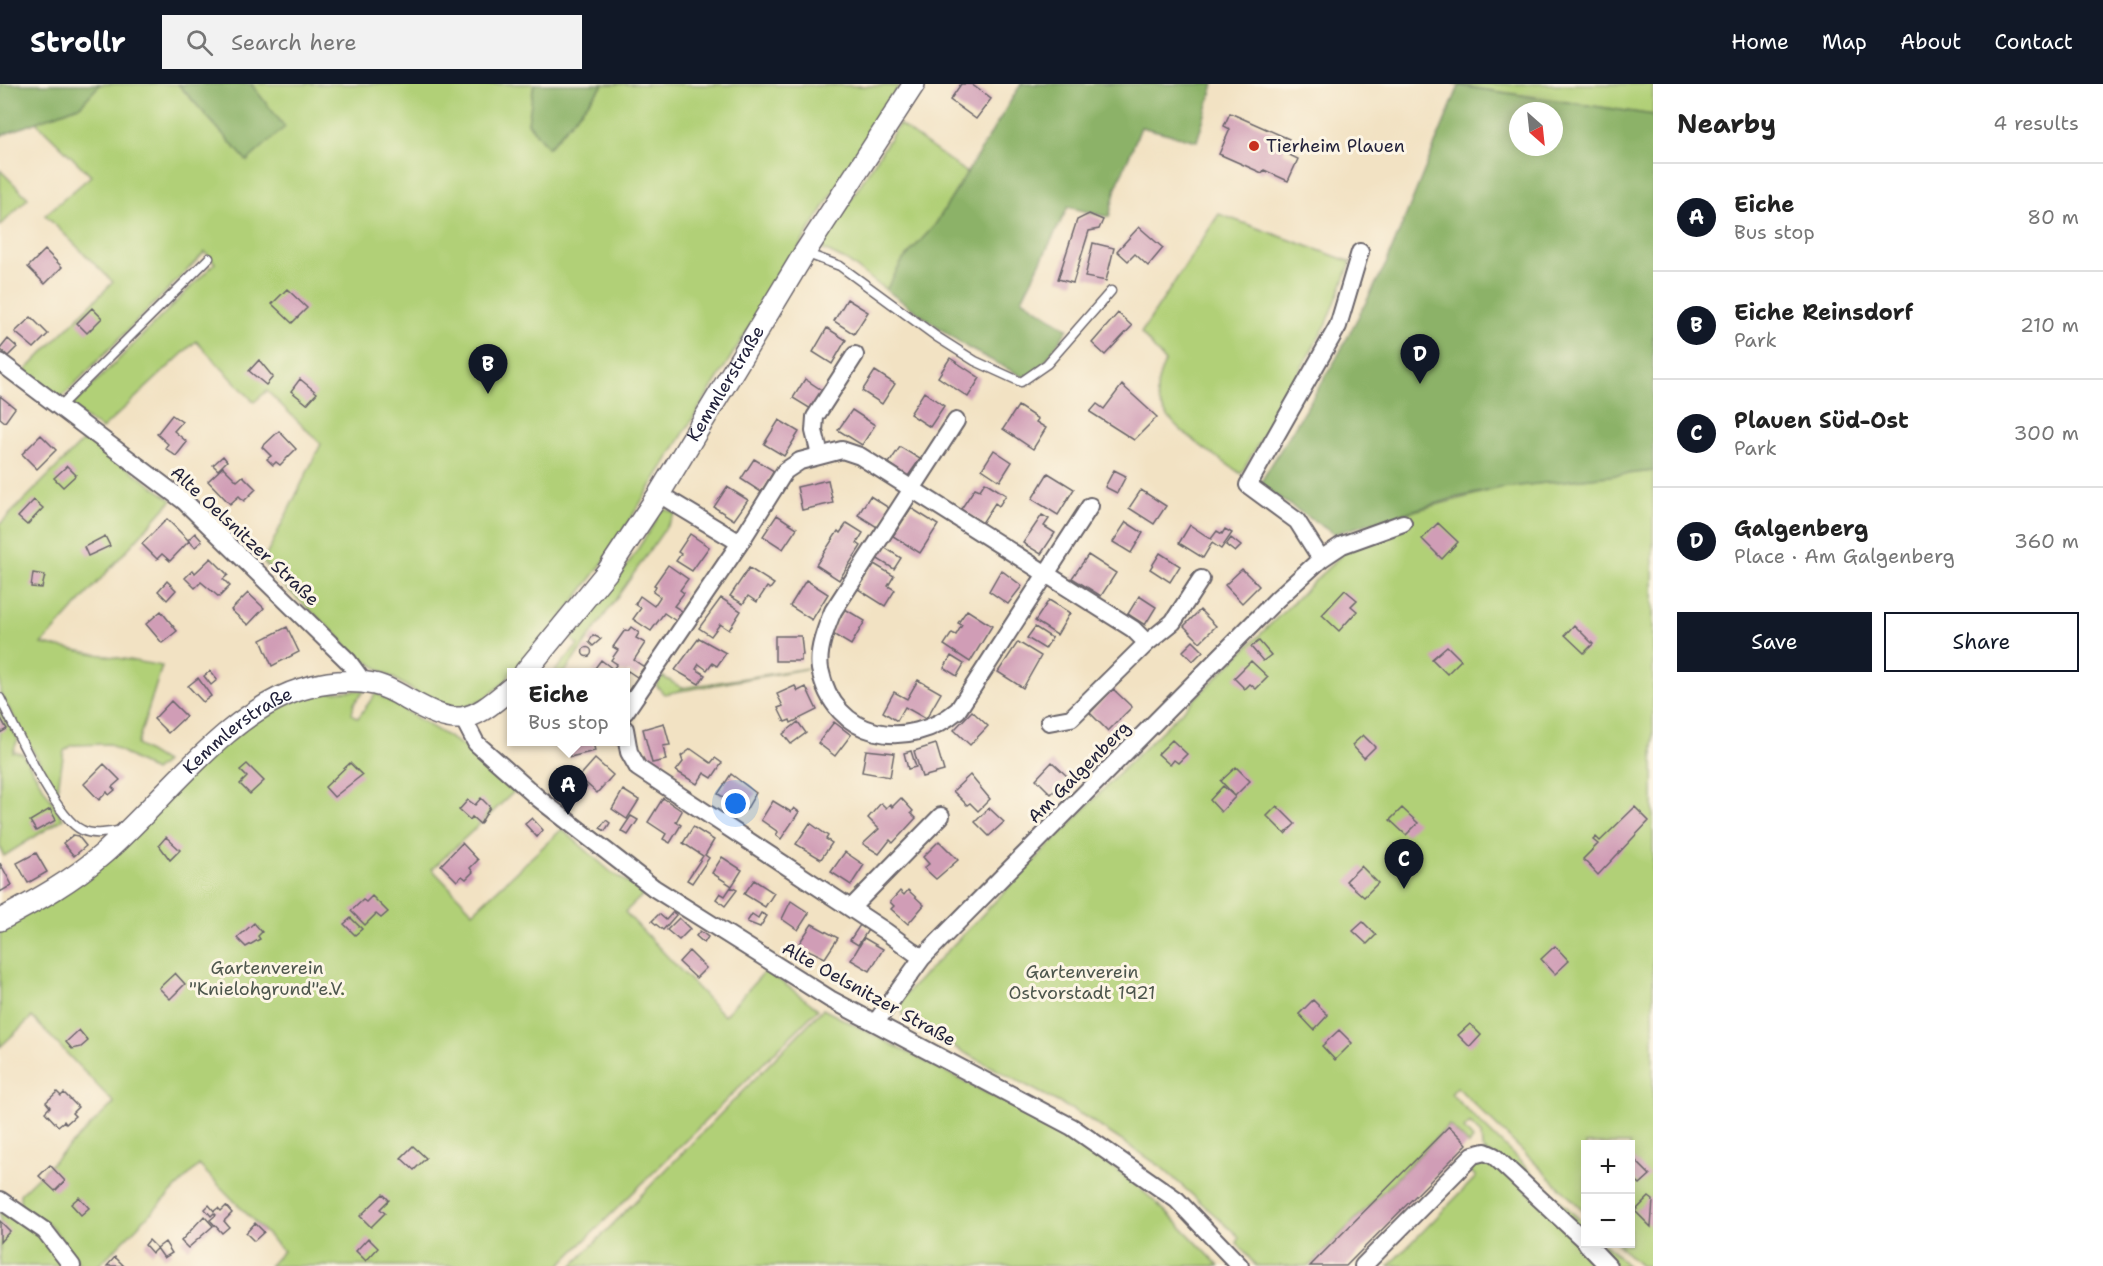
<!DOCTYPE html>
<meta charset="utf-8">
<style>
:root{--surface:#fff;--page:#f2f2f2;--text:#222;--muted:#767676;--line:#e0e0e0;--accent:#111827}
body{margin:0;font-family:"Shantell Sans",sans-serif;background:var(--page);color:var(--text)}
.controls{position:absolute;right:18px;bottom:18px;display:grid;overflow:hidden;border-radius:0px;box-shadow:0 3px 15px #0003}
.controls button{width:54px;height:54px;display:grid;place-items:center;padding:0;border:0;border-bottom:2px solid var(--line);background:var(--surface);color:var(--text);font:30px sans-serif}
.compass{position:absolute;left:1509px;top:18px;width:54px;height:54px;border-radius:50%;background:var(--surface);box-shadow:0 3px 15px #0003;rotate:153deg}
.you{position:absolute;left:736px;top:720px;width:21px;height:21px;margin:-15px;border:4px solid #fff;border-radius:50%;background:#1a73e8;box-shadow:0 0 0 9px #1a73e833}
.badge{display:grid;place-items:center;width:39px;height:39px;border-radius:50%;background:var(--accent);color:#fff;font-size:20px;font-weight:700}
.pin{position:absolute;translate:-50% -50px;filter:drop-shadow(0 2px 3px #0008)}
.pin::after{content:'';position:absolute;top:32px;width:21px;height:18px;background:inherit;clip-path:polygon(0 0,100% 0,50% 100%)}
.popup{position:absolute;left:507px;top:584px;width:123px;height:78px;box-sizing:border-box;display:grid;place-content:center;border-radius:0px;background:var(--surface);filter:drop-shadow(0 2px 4px #0005);font-size:20px;white-space:nowrap;color:var(--muted)}
.popup b{font-size:22px;color:var(--text)}
.popup::after{content:'';position:absolute;left:50%;top:100%;margin-left:-12px;border:12px solid transparent;border-top-color:var(--surface)}
.list{margin:0;padding:0;list-style:none}
h2{display:flex;justify-content:space-between;align-items:center;height:78px;margin:0;padding:0 24px;font-size:26px}
h2 small{font-size:20px;font-weight:400;color:var(--muted)}
.list li{display:grid;grid-template-columns:39px 1fr auto;gap:18px;align-items:center;box-sizing:border-box;height:108px;padding:0 24px;border-top:2px solid var(--line)}
.list b{display:block;font-size:22px;white-space:nowrap}
.list p{margin:0;font-size:20px;white-space:nowrap;color:var(--muted)}
.list em{font-size:20px;font-style:normal;color:var(--muted)}
.actions{display:flex;gap:12px;padding:18px 24px}
.actions a{flex:1;padding:14px 0;border:2px solid var(--accent);border-radius:0px;text-align:center;font-size:21px;color:var(--accent)}
.actions .main{background:var(--accent);color:#fff}
.icon{flex:none;width:33px;height:33px;fill:none;stroke:currentColor;stroke-width:2;stroke-linecap:round;stroke-linejoin:round}
.map{position:relative;flex:none;width:1653px;height:1182px;overflow:hidden}
header{display:flex;align-items:center;gap:36px;box-sizing:border-box;height:84px;padding:0 30px;background:var(--accent);color:#fff}
header strong{font-size:28px}
nav{display:flex;gap:33px;margin-inline-start:auto;font-size:21px}
.search{width:420px;height:54px;background:var(--page);display:flex;align-items:center;gap:15px;box-sizing:border-box;padding:0 21px;border-radius:0px;color:var(--muted);font-size:22px}
main{display:flex}
aside{flex:1;background:var(--surface)}
.map>svg:first-child{display:block}
.green{fill:#b1d077;stroke:#6a7959;stroke-width:1.5}
.forest{fill:#8cb268;stroke:#576a52;stroke-width:1.5;fill-rule:evenodd}
.building{fill:#d09db6}
.lines{fill:none;stroke-linecap:round;stroke-linejoin:round}
.service-casing{stroke:#6b656b;stroke-width:11}
.minor-casing{stroke:#6b656b;stroke-width:20}
.tertiary-casing{stroke:#6b656b;stroke-width:24}
.service{stroke:#fff;stroke-width:8}
.minor{stroke:#fff;stroke-width:16}
.tertiary{stroke:#fff;stroke-width:21}
.poi-dot{fill:#c8321e;stroke:#fcf5e5;stroke-width:2}
.labels{text-anchor:middle;stroke-width:6;stroke-linejoin:round;paint-order:stroke}
.poi-label{font-size:18px;fill:#22223b;stroke:#fcf5e5;text-anchor:start}
.street-label{font-size:18px;fill:#22223b;stroke:#fcf5e5}
.park-label{font-size:18px;fill:#4d564d;stroke:#fcf5e5}
</style>
<header>
<strong>Strollr</strong>
<div class="search"><svg class="icon" aria-label="search" viewBox="0 0 24 24"><circle cx="10" cy="10" r="6"/><path d="M15 15l6 6"/></svg>Search here</div>
<nav><a>Home</a><a>Map</a><a>About</a><a>Contact</a></nav>
</header>
<main>
<div class="map">
<svg width="1653" height="1182" viewBox="0 0 1653 1182">
<rect width="100%" height="100%" fill="#fcf5e5"/>
<filter id="ink" filterUnits="userSpaceOnUse"><feTurbulence type="fractalNoise" baseFrequency=".0167" numOctaves="2"/><feDisplacementMap in="SourceGraphic" scale="12" xChannelSelector="R" yChannelSelector="G"/><feConvolveMatrix kernelMatrix="1 2 1 2 8 2 1 2 1" color-interpolation-filters="sRGB"/></filter>
<filter id="wash" filterUnits="userSpaceOnUse"><feTurbulence type="fractalNoise" baseFrequency=".008" numOctaves="4" result="noise"/><feDisplacementMap in="SourceGraphic" scale="24" xChannelSelector="R" yChannelSelector="G"/><feGaussianBlur stdDeviation="1.35" result="paint"/><feColorMatrix in="noise" values="0 0 0 0 0 0 0 0 0 0 0 0 0 0 0 0 0 1.4 0 .05"/><feComposite in="paint" operator="in"/></filter>
<g filter="url(#wash)">
<rect width="100%" height="100%" fill="#f2e2c3"/>
<path class="green" d="M100,0H178L247,77L251,0H534L528,39L548,64L604,0L899,2L605,476L547,553L514,588H511L506,597L483,616L465,623L452,624L431,618L349,566L335,549L274,493V489L263,478L321,360L267,307L254,318L196,257L102,345L77,328L73,321L215,179L205,168L61,314L24,288L113,198L45,131L91,92L36,38L81,21Z
M1454,0H1653V31L1482,5Z
M899,40L968,90L935,141L903,176L886,206L847,177L820,164Z
M0,86L28,114L0,142Z
M1219,130L1351,178L1327,239L1241,390C1217,372 1161,341 1157,310C1156,298 1161,288 1165,278L1141,249Z
M86,354L172,416L42,560L162,582L137,661L165,678L154,687L109,660L73,661L64,667L57,709L0,609V440Z
M1653,387V1182H1640L1617,1160H1630V1060H1586L1585,1128L1457,1003L1451,1010L1585,1141V1154L1482,1064L1481,1050L1470,1039L1464,1045L1473,1055L1469,1061L1449,1041L1309,1182H1256L1237,1159L1239,1154L1237,1151L1160,1082L1084,1032L903,936L901,915L1124,684L1376,437L1500,404Z
M664,425L676,429L565,588H554L578,561L571,555L625,485L657,435L653,432Z
M815,583L664,610L656,601L662,592L682,604Z
M365,606L354,619L352,630L358,634L376,609L470,666L517,705L432,785L473,828L562,745L612,789L645,809L625,828L724,932L766,886L818,925L559,1182H269L283,1167L199,1081L98,1182H81L52,1143L20,1122V1110L114,1019L32,933L0,963V844L256,633L312,609Z
M0,622L18,655L13,668L22,669L63,735L4,772L0,764Z
M823,925L1047,1040C1062,1058 1083,1063 1101,1075C1145,1104 1183,1144 1219,1182H572Z
M1485,1068L1608,1182H1389L1476,1093L1464,1080Z
M0,1120L27,1135L63,1182H0Z
M1591,1160H1605L1628,1182H1614Z"/>
<path class="forest" d="M0,0H100L81,21L0,52Z
M178,0H251L285,43L247,77Z
M534,0H604L548,64L528,39Z
M1021,0H1214L1197,57L1141,43L1116,104L1109,133L1068,123L1022,215L1068,245L1031,297L968,264L886,206L903,176L935,141Z
M1459,2L1653,31V387L1500,404L1455,414L1334,450L1259,401L1335,277L1386,180ZM1518,27H1554V63H1518Z"/>
<g id="blocks">
<path class="building" d="M961,0H971L991,15L976,35L950,16Z
M1230,29L1289,55L1283,68L1298,75L1288,97L1264,86L1262,89L1219,70L1230,45L1224,42Z
M1089,130L1103,136L1099,145L1089,147L1073,199L1058,195L1077,136Z
M1139,143L1163,164L1148,182L1135,170L1128,177L1117,167Z
M1093,159L1114,164L1106,197L1085,193Z
M45,166L62,183L45,200L28,183Z
M287,205L307,224L292,239L272,220Z
M847,215L868,228L854,250L834,237Z
M92,224L102,234L87,249L77,239Z
M1118,229L1132,242L1105,271L1092,259Z
M31,233L48,250L34,264L15,248Z
M827,244L846,256L832,280L813,268Z
M8,255L17,263L8,272L0,265Z
M950,274L980,294L968,313L938,293Z
M259,276L273,293L266,301L249,287Z
M875,287L895,300L882,320L862,307Z
M300,295L317,309L307,320L291,307Z
M805,295L823,307L811,325L793,314Z
M1122,301L1157,333L1134,356L1090,328L1097,320L1104,325Z
M924,308L944,322L930,343L910,330Z
M0,312L15,324L5,338L0,334Z
M1018,322L1038,335L1036,338L1046,344L1033,365L1003,345Z
M852,326L875,341L862,361L838,346Z
M172,331L182,338L174,347L187,358L176,372L165,364L168,360L157,350Z
M779,336L799,348L784,372L764,360Z
M279,347L296,365L280,381L276,378L273,381L267,375L271,372L262,363Z
M41,351L56,366L37,385L22,370Z
M900,363L920,375L908,392L889,379Z
M994,366L1012,378L1000,397L982,385Z
M223,372L227,377L218,386L213,381Z
M754,375L774,387L761,408L741,395Z
M67,382L76,391L63,403L54,394Z
M223,383L237,397L243,392L256,405L244,417L239,412L230,420L208,397Z
M1114,386L1126,392L1117,409L1105,403Z
M1048,389L1074,405L1058,431L1032,415Z
M828,396L833,419L802,426L797,403Z
M985,398L1006,411L999,422L995,419L982,439L961,425L975,404L980,406Z
M727,403L748,416L734,436L714,423Z
M1141,406L1166,422L1154,440L1129,424Z
M870,412L889,424L877,443L858,431Z
M34,416L43,424L27,441L18,433Z
M911,424L938,441L920,469L893,452Z
M777,431L797,444L783,465L763,452Z
M1042,431L1049,435L1044,442L1055,449L1041,470L1023,459Z
M167,435L189,457L170,477L162,470L157,475L142,460Z
M1126,438L1143,449L1131,469L1113,458Z
M847,439L863,449L857,459L861,462L839,496L816,481L838,447L840,449Z
M1438,439L1458,458L1442,475L1422,455Z
M1190,441L1211,455L1217,447L1222,450L1225,445L1232,449L1221,465L1212,459L1203,474L1179,459Z
M195,449L202,457L195,463L188,456Z
M690,450L709,463L692,487L676,477L681,470L678,468Z
M105,452L110,462L88,472L84,463Z
M1231,454L1241,462L1235,468L1226,461Z
M884,463L901,474L894,485L876,474Z
M1160,469L1180,482L1170,498L1150,485Z
M1088,471L1116,489L1101,512L1072,494Z
M211,474L228,491L223,495L230,502L219,513L201,498L195,504L185,494L193,486L195,489Z
M874,480L894,492L888,502L895,506L885,522L858,505Z
M668,481L688,495L680,506L684,509L674,522L682,527L676,537L664,529L651,547L633,535L641,524L635,520L640,512L654,522L660,513L653,508L656,502L654,501Z
M749,484L774,500L770,505L767,503L757,518L748,512L743,520L730,512Z
M1242,485L1259,502L1242,519L1225,501Z
M1001,486L1022,502L1008,520L989,507Z
M33,489L45,491L42,504L31,503Z
M806,496L828,510L812,536L790,522Z
M167,497L176,506L167,516L158,507Z
M1345,506L1357,516L1351,522L1357,527L1339,547L1322,531Z
M248,509L264,524L248,541L231,526Z
M1139,512L1156,523L1145,541L1128,530Z
M721,514L741,527L729,546L720,540L711,552L699,544Z
M1049,516L1070,529L1057,551L1035,537Z
M845,525L865,537L851,561L831,549Z
M967,526L992,542L970,578L944,561L952,549L956,551L962,541L958,539Z
M1200,526L1216,542L1200,558L1184,542Z
M161,527L177,547L162,559L146,540Z
M1574,541L1593,560L1584,569L1565,551Z
M287,543L299,568L272,582L261,556Z
M631,543L639,549L636,554L645,559L634,576L644,583L637,593L628,587L625,592V588H592L601,576L613,585L617,580L611,576L618,566L613,563L625,546L628,547Z
M1035,543L1052,554L1045,565L1027,554Z
M593,551L601,555L593,562L589,558Z
M775,552H801L803,571H801V577H775Z
M699,554L726,569L717,582L712,579L707,586L699,580L696,585L705,591L699,600L675,586Z
M1193,557L1203,567L1193,577L1183,567Z
M1259,557L1271,571L1263,577L1251,563Z
M1018,558L1041,572L1023,604L998,588Z
M1447,562L1461,576L1447,590L1432,575Z
M582.5 568a4.5 4.5 0 1 1 9 0a4.5 4.5 0 1 1-9 0Z
M951,572L964,580L957,592L944,584Z
M1251,577L1268,593L1256,605L1250,600L1245,605L1234,594Z
M210,587L217,596L211,601L204,592Z
M198,594L211,612L203,618L188,602Z
M918,596L941,609L926,635L905,623L897,637L883,628L894,608L907,615Z
M795,602L798,607L806,603L817,626L791,639L790,636L785,638L778,624L783,622L777,610Z
M1113,605L1132,623L1108,647L1090,629Z
M171,617L186,632L168,649L154,635Z
M972,627L988,642L970,661L954,646Z
M0,633L7,645L0,649Z
M798,638L806,649L791,660L783,650Z
M834,638L851,651L835,672L818,659Z
M664,639L670,661L663,662L666,676L652,679L643,645Z
M1363,651L1375,663L1364,674L1352,661Z
M1172,656L1187,670L1178,679L1174,676L1170,681L1158,670Z
M575,658H593L595,667L570,673L567,660Z
M936,660L944,687L922,693L914,667Z
M691,665L711,679L715,674L722,679L712,694L704,689L697,700L676,687L683,678L681,672Z
M866,666L894,669L890,693L862,688Z
M911,667L916,683L908,685L904,669Z
M595,675L613,691L597,709L579,693Z
M1052,678L1068,693L1051,710L1036,695Z
M350,679L362,691L334,713L325,703Z
M104,680L120,696L112,703L115,706L109,711L107,708L99,716L84,700Z
M247,680L264,697L250,710L240,700L247,693L240,686Z
M1236,683L1250,697L1235,712L1221,697Z
M731,690L756,709L746,726L718,710Z
M970,691L990,715L978,727L970,719L967,721L953,707Z
M576,693L587,703L574,718L559,703L566,694L570,698Z
M1223,702L1235,713L1221,728L1210,716Z
M623,706L639,716L627,735L612,725Z
M481,714L490,723L480,740L472,733L470,736L459,726L468,716L475,721Z
M663,714L682,727L676,738L681,741L670,759L663,755L666,750L648,738Z
M901,714L913,727L911,729L916,734L893,759L890,756L879,770L863,760L879,745L868,734L881,719L886,724L890,720L892,723Z
M773,717L791,728L794,724L799,728L781,755L776,751L778,748L761,736Z
M1277,722L1295,740L1285,750L1267,732Z
M1635,723L1649,737L1598,791L1583,775L1598,760L1593,756L1596,753L1600,757Z
M989,724L1004,738L989,752L975,738Z
M1402,724L1418,739L1406,751L1390,736Z
M50,725L56,736L36,747L30,737Z
M631,732L638,736L628,751L621,747Z
M532,734L543,746L537,753L525,740Z
M606,736L610,739L605,747L600,744Z
M810,739L828,752L826,755L832,759L821,775L796,760Z
M693,743L714,756L705,771L709,774L692,799L687,796L703,772L683,759Z
M73,751L78,752L86,762L74,772L63,759Z
M166,753L180,766L170,776L159,761Z
M939,757L958,776L936,795L924,784L929,780L923,773Z
M462,759L478,776L470,784L473,788L466,795L462,792L457,797L441,781Z
M845,768L864,781L851,801L831,788Z
M36,769L47,788L28,799L17,779Z
M722,773L742,786L732,802L712,789Z
M0,779L12,801L0,808Z
M1361,782L1378,799L1364,813L1346,797Z
M754,796L774,809L765,823L744,810Z
M731,803L737,806L725,822L716,815L720,809L725,812Z
M908,806L924,821L908,840L891,825L894,822L890,818L900,807L904,811Z
M372,812L388,828L381,834L376,830L365,841L351,827L363,816L366,818Z
M791,817L809,829L798,846L782,835Z
M673,828L676,831L663,846L652,837L659,830L666,836Z
M761,829L767,832L760,843L747,838L752,830L758,834Z
M351,834L362,845L355,851L344,840Z
M679,834L690,845L679,856L667,846Z
M1363,838L1376,851L1367,860L1353,847Z
M254,839L262,848L258,852L260,855L246,863L237,854Z
M812,840L838,854L825,874L798,861Z
M860,841L868,846L858,861L850,856Z
M700,847L708,853L704,859L696,852Z
M864,854L883,865L870,887L851,876Z
M1555,862L1569,877L1555,890L1541,875Z
M689,867L706,884L696,894L679,878Z
M175,889L185,900L170,915L159,904Z
M1313,916L1328,931L1314,946L1299,930Z
M1470,940L1481,951L1470,963L1458,951Z
M79,946L88,957L81,963L72,965L66,958Z
M1339,946L1352,959L1335,976L1322,962Z
M57,1008L61,1012L64,1009L78,1023L72,1029L75,1032L66,1040L64,1037L58,1042L45,1028L50,1023L46,1018Z
M1449,1042L1467,1060L1346,1182H1310Z
M413,1062L426,1074L414,1086L401,1074Z
M1630,1071L1650,1091L1640,1100L1630,1091Z
M50,1081L65,1097L55,1107L39,1092Z
M383,1110L389,1116L380,1125L385,1129L371,1143L360,1132Z
M79,1113L89,1124L81,1131L71,1120Z
M1649,1113L1653,1116L1651,1143L1635,1127Z
M209,1121L214,1127L218,1124L221,1127L226,1122L232,1129L224,1137L229,1143L222,1149L210,1136L216,1131L214,1129L211,1132L205,1125Z
M204,1132L213,1142L188,1164L181,1157Z
M0,1137L10,1147L0,1158Z
M255,1139L264,1148L254,1157L246,1149Z
M368,1154L378,1164L366,1177L356,1167Z
M149,1156L157,1164L165,1158L172,1169L164,1174L157,1164L152,1169L145,1161Z
M115,1173L124,1182H107Z"/>
</g>
</g>
<g filter="url(#ink)">
<use href="#blocks" fill-opacity="0" stroke="#6b656b" stroke-width="1.5"/>
<g class="lines">
<defs>
<path id="service" d="M805,169L840,182L937,253L975,277L1021,298L1047,280L1111,207
M59,323L209,174
M0,614C14,642 56,735 82,746C94,752 110,748 123,746"/>
<path id="minor" d="M0,278L184,417L348,577L364,599
M956,337L833,527C826,544 817,566 820,585C834,656 908,668 958,626L1090,422
M820,371L814,347L815,333L855,271
M740,459L785,387L800,377L842,366L860,372L1133,545L1147,559L1071,634L1049,638
M1321,475L1297,437L1248,401L1338,242L1360,168
M1147,559L1173,538L1201,495
M625,628L740,459L659,410
M463,634L476,659L538,714L654,804L830,915L1072,1043L1177,1116L1240,1182
M625,645L629,668L638,684L885,847L922,874
M851,824L941,732
M876,938L922,874L1276,516L1321,475L1342,461L1403,439
M0,1116L45,1147L72,1182
M1587,1160L1608,1182
M1363,1182L1473,1071L1485,1068L1494,1072L1586,1158"/>
<g id="tertiary">
<path id="s1" d="M525,588L607,488L659,410L805,168L914,0"/>
<path id="s2" d="M0,836C36,817 72,797 103,770C163,718 226,628 302,605C324,598 351,595 374,600C385,602 397,609 407,615C457,643 468,641 511,604"/>
</g>
</defs>
<use href="#service" class="service-casing"/>
<use href="#minor" class="minor-casing"/>
<use href="#tertiary" class="tertiary-casing"/>
<use href="#service" class="service"/>
<use href="#minor" class="minor"/>
<use href="#tertiary" class="tertiary"/>
</g>
</g>
<circle class="poi-dot" cx="1254" cy="62" r="6"/>
<g class="labels">
<g class="poi-label">
<text x="1266" y="68">Tierheim Plauen</text>
</g>
<g class="street-label">
<text dy="6" stroke="none"><textPath href="#s1" startOffset="352">Kemmlerstraße</textPath></text>
<text transform="translate(245 452) rotate(43)" y="6">Alte Oelsnitzer Straße</text>
<text dy="6" stroke="none"><textPath href="#s2" startOffset="306">Kemmlerstraße</textPath></text>
<text transform="translate(1079 688) rotate(-45)" y="6">Am Galgenberg</text>
<text transform="translate(869 910) rotate(29)" y="6">Alte Oelsnitzer Straße</text>
</g>
<g class="park-label">
<text x="267" y="890">Gartenverein<tspan x="267" dy="21">"Knielohgrund"e.V.</tspan></text>
<text x="1082" y="894">Gartenverein<tspan x="1082" dy="21">Ostvorstadt 1921</tspan></text>
</g>
</g>
</svg>
<div class="controls">
<button>+</button>
<button>−</button>
</div>
<svg class="compass" viewBox="-18 -18 36 36"><path d="M0-13l5 13h-10z" fill="#e53935"/><path d="M0 13l5-13h-10z" fill="#767676"/></svg>
<div class="you"></div>
<div class="pin badge" style="left:568px;top:731px">A</div>
<div class="popup"><b>Eiche</b>Bus stop</div>
<div class="pin badge" style="left:488px;top:310px">B</div>
<div class="pin badge" style="left:1404px;top:805px">C</div>
<div class="pin badge" style="left:1420px;top:300px">D</div>
</div>
<aside>
<h2>Nearby<small>4 results</small></h2>
<ul class="list">
<li><span class="badge">A</span><div><b>Eiche</b><p>Bus stop</p></div><em>80 m</em></li>
<li><span class="badge">B</span><div><b>Eiche Reinsdorf</b><p>Park</p></div><em>210 m</em></li>
<li><span class="badge">C</span><div><b>Plauen Süd-Ost</b><p>Park</p></div><em>300 m</em></li>
<li><span class="badge">D</span><div><b>Galgenberg</b><p>Place · Am Galgenberg</p></div><em>360 m</em></li>
</ul>
<div class="actions"><a class="main">Save</a><a>Share</a></div>
</aside>
</main>
